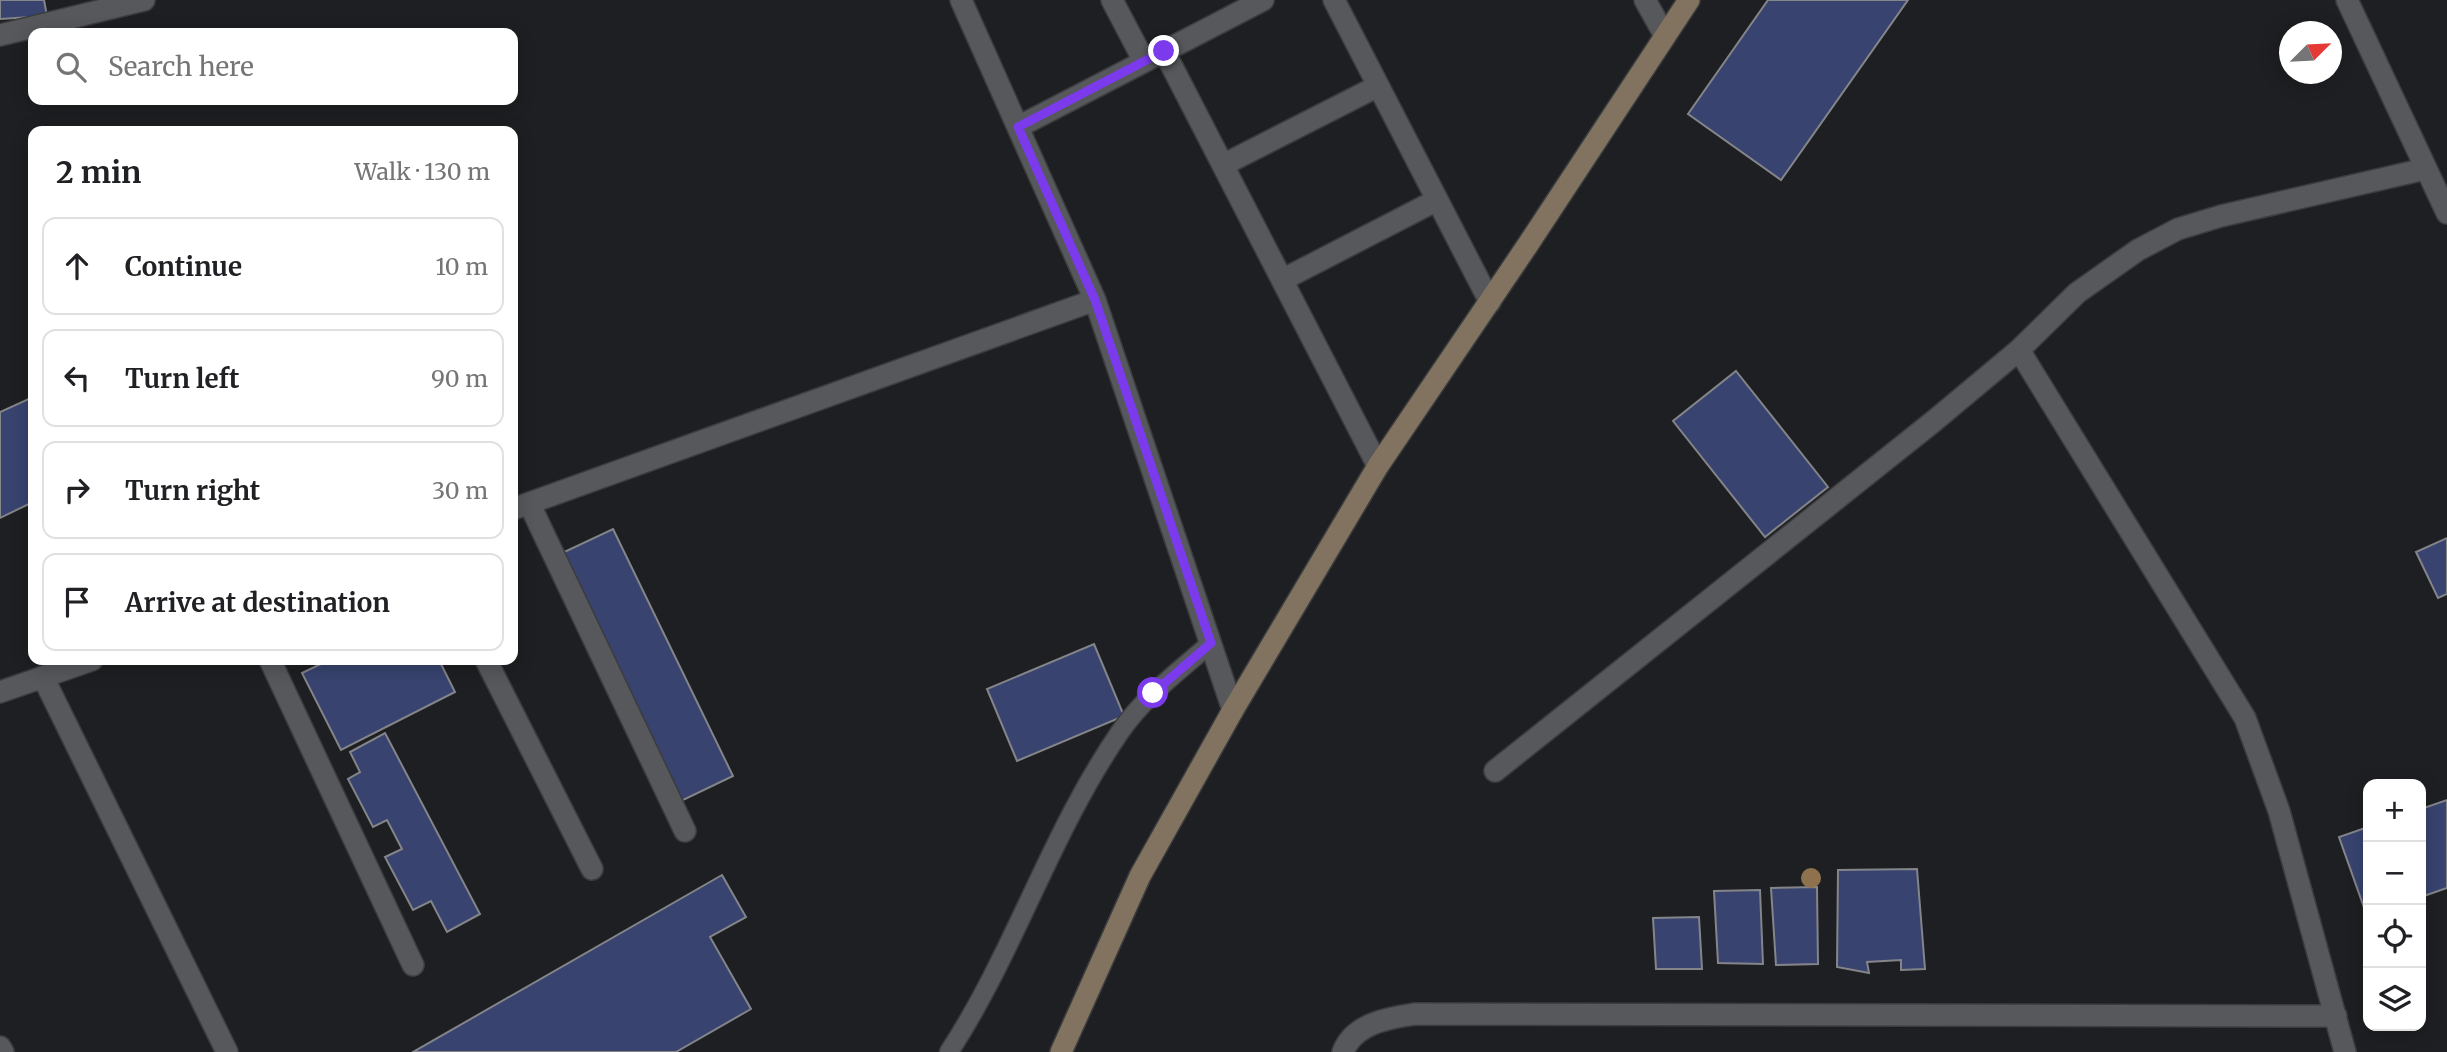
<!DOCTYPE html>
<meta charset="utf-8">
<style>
:root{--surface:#fff;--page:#f2f2f2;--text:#202124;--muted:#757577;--line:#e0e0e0}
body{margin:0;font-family:Merriweather,serif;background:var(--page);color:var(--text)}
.controls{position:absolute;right:21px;bottom:21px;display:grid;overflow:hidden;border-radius:14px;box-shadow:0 4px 18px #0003}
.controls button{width:63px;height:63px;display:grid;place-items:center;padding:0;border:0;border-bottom:2px solid var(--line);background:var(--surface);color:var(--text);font:35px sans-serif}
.compass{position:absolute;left:2279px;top:21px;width:63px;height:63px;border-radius:50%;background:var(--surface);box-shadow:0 4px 18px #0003;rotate:66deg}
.stop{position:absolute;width:21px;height:21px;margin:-16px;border:5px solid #7c3aed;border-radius:50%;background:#fff}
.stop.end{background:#7c3aed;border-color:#fff;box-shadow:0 2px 7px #0008}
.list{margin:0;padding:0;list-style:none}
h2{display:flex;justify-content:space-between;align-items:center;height:91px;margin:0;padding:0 28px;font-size:30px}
h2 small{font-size:23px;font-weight:400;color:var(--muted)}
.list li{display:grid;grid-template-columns:46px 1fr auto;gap:21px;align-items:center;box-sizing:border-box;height:98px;margin:0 14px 14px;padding:0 14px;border:2px solid var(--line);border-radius:14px}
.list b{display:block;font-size:26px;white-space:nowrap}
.list em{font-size:23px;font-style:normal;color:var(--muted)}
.icon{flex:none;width:38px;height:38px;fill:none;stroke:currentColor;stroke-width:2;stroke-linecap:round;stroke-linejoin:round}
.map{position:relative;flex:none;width:2447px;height:1052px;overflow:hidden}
.search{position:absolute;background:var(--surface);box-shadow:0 4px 18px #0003;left:28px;top:28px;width:490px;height:77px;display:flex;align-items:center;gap:18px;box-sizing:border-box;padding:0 24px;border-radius:14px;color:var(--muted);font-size:26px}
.panel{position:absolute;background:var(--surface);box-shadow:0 4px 18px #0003;left:28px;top:126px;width:490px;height:539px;border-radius:14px}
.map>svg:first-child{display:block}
.building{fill:#38446f;stroke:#848589;stroke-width:2}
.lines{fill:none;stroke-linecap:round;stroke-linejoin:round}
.lane-casing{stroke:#3b3c3e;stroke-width:21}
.street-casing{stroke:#3b3c3e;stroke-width:24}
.secondary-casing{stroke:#3b3c3e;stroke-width:24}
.lane{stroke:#57585c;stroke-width:18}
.street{stroke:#57585c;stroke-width:21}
.secondary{stroke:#827360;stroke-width:21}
.tree{fill:#8d724d}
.route{stroke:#7c3aed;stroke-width:9}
</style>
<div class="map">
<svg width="2447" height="1052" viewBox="0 0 2447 1052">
<rect width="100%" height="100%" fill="#1e1f22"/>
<path class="building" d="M0,0H44L47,16L0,19Z
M1768,0H1908L1781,180L1688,114Z
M1736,371L1828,487L1765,537L1673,421Z
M33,397V502L0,518V412Z
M613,529L733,776L679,802L560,554Z
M2447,538V594L2438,598L2416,552Z
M1094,644L1124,716L1017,761L987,689Z
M329,660H439L455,692L341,750L302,673Z
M385,733L480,914L447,932L431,901L413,910L385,857L402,849L387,820L373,827L348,779L360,772L350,752Z
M2447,800V888L2421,897V809Z
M2368,827V916H2367L2339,837Z
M1917,869L1925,969L1901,970V960L1867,962L1869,973L1837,967L1838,870Z
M722,875L746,917L710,937L751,1009L676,1052H413Z
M1817,887L1818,964L1776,965L1771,888Z
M1760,890L1763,964L1718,963L1714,891Z
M1699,917L1702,969H1656L1653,918Z"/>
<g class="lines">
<defs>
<path id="lane" d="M949,1052C1015,951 1051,832 1120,732C1144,697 1179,671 1211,643"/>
<path id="street" d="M961,0L1095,300L1233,710
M1112,0L1144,61
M1334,0L1490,302
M1645,0L1665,36
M2347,0L2447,213
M0,35L144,0
M1164,51L1378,466
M1018,127L1263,0
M1223,165L1378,86
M1282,280L1437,200
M2019,350L2245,718L2279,811L2345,1052
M529,503L685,831
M513,509L1095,300
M270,660L413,965
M486,660L592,869
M43,677L227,1052
M0,692L92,660
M1495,771L1934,421L2019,350L2077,293L2138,250L2178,229L2221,216L2425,169
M0,1047L3,1052
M1343,1052C1354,1023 1389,1018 1415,1014L2336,1016"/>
<path id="secondary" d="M1061,1052L1140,876L1233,710L1378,466L1527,246L1689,0"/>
</defs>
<use href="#lane" class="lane-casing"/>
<use href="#street" class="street-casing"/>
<use href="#secondary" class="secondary-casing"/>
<use href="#lane" class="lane"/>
<use href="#street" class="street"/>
<use href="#secondary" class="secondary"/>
</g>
<circle class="tree" cx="1811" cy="878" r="10"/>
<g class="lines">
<path class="route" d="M1153,693L1211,643L1095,300L1018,127L1164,51"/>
</g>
</svg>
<div class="controls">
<button>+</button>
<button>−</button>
<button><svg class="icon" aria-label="locate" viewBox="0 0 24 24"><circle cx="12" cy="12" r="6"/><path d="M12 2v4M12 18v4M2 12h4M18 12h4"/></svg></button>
<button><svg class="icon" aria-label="layers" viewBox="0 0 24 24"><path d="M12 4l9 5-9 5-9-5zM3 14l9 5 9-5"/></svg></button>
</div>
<svg class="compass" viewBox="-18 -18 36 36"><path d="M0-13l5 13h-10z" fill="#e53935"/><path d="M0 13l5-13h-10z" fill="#757577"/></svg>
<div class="stop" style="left:1153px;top:693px"></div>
<div class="stop end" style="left:1164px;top:51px"></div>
<div class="search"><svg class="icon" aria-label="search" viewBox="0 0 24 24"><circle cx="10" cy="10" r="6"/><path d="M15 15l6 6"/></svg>Search here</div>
<section class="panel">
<h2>2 min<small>Walk · 130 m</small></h2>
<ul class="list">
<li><svg class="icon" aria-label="ahead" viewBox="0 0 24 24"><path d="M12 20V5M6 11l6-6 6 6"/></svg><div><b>Continue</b></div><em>10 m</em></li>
<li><svg class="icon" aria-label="left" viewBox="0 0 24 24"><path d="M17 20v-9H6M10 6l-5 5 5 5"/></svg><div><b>Turn left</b></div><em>90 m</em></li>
<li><svg class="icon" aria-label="right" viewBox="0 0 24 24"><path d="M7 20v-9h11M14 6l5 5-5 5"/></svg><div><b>Turn right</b></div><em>30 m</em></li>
<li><svg class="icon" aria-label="arrive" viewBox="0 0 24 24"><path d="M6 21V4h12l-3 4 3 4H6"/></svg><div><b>Arrive at destination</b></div></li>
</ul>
</section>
</div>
